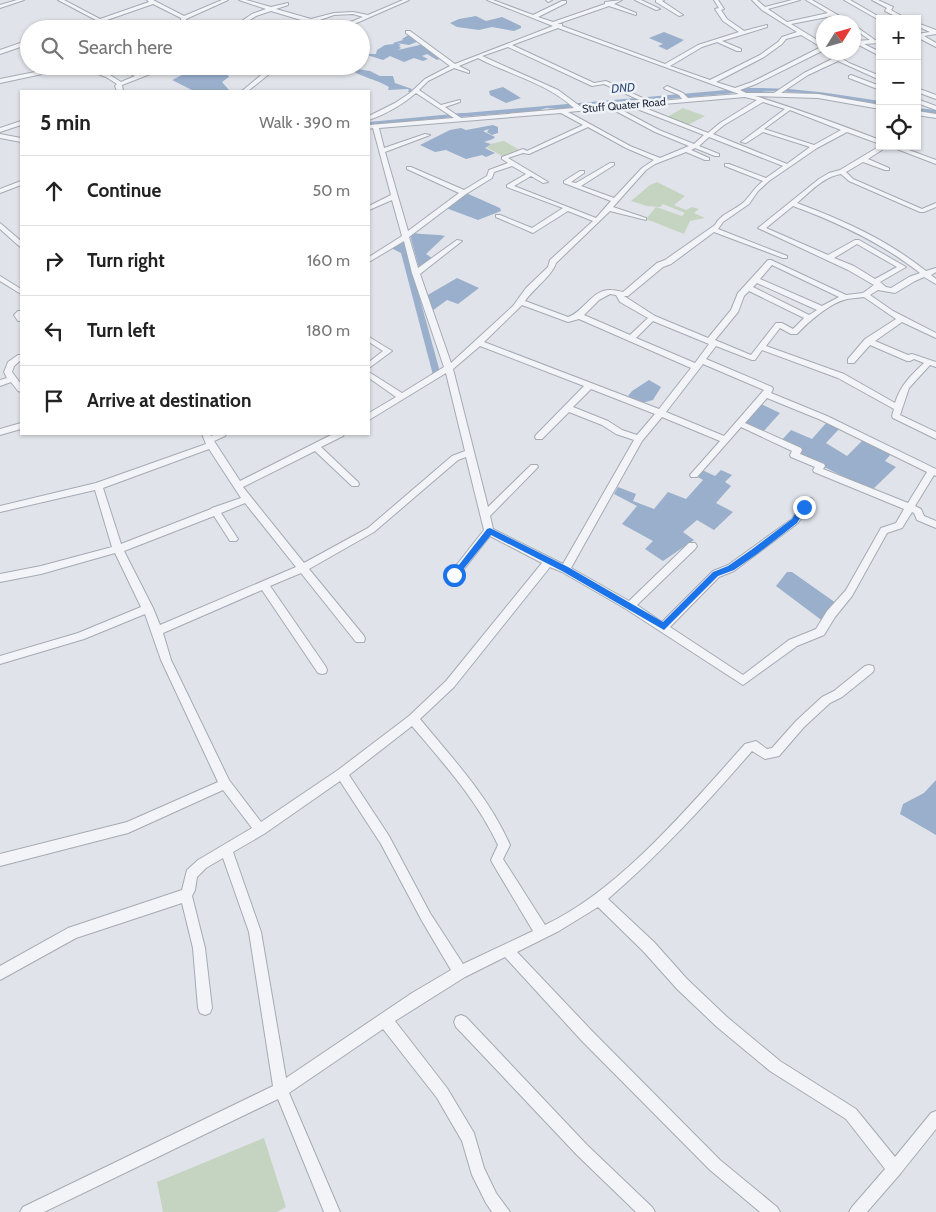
<!DOCTYPE html>
<meta charset="utf-8">
<style>
:root{--surface:#fff;--page:#f2f2f2;--text:#222;--muted:#767676;--line:#e0e0e0}
body{margin:0;font-family:Cabin,sans-serif;background:var(--page);color:var(--text)}
.controls{position:absolute;right:15px;top:15px;display:grid;overflow:hidden;border-radius:0px;box-shadow:0 1px 4px #0004}
.controls button{width:45px;height:45px;display:grid;place-items:center;padding:0;border:0;border-bottom:1px solid var(--line);background:var(--surface);color:var(--text);font:25px sans-serif}
.compass{position:absolute;left:816px;top:15px;width:45px;height:45px;border-radius:50%;background:var(--surface);box-shadow:0 1px 4px #0004;rotate:53deg}
.stop{position:absolute;width:15px;height:15px;margin:-11px;border:4px solid #1a73e8;border-radius:50%;background:#fff}
.stop.end{background:#1a73e8;border-color:#fff;box-shadow:0 1px 5px #0008}
.list{margin:0;padding:0;list-style:none}
h2{display:flex;justify-content:space-between;align-items:center;height:65px;margin:0;padding:0 20px;font-size:21px}
h2 small{font-size:16px;font-weight:400;color:var(--muted)}
.list li{display:grid;grid-template-columns:32px 1fr auto;gap:15px;align-items:center;box-sizing:border-box;height:70px;padding:0 20px;border-top:1px solid var(--line)}
.list b{display:block;font-size:19px;white-space:nowrap}
.list em{font-size:16px;font-style:normal;color:var(--muted)}
.icon{flex:none;width:28px;height:28px;fill:none;stroke:currentColor;stroke-width:2;stroke-linecap:round;stroke-linejoin:round}
.map{position:relative;flex:none;width:936px;height:1212px;overflow:hidden}
.search{position:absolute;background:var(--surface);box-shadow:0 1px 4px #0004;left:20px;top:20px;width:350px;height:55px;display:flex;align-items:center;gap:12px;box-sizing:border-box;padding:0 18px;border-radius:28px;color:var(--muted);font-size:19px}
.panel{position:absolute;background:var(--surface);box-shadow:0 1px 4px #0004;left:20px;top:90px;width:350px;height:345px;border-radius:0px}
.map>svg:first-child{display:block}
.green{fill:#c5d4c1}
.water{fill:#99afcb}
.lines{fill:none;stroke-linecap:round;stroke-linejoin:round}
.canal{fill:#99afcb;fill-rule:evenodd}
.minor-casing{stroke:#a5aab3;stroke-width:2}
.minor{fill:#f3f4f8;fill-rule:evenodd}
.route{fill:#1a73e8}
.labels{text-anchor:middle;stroke-width:5;stroke-linejoin:round;paint-order:stroke}
.far-street-label{font-size:11px;fill:#283041;stroke:#eff2f7}
.far-water-label{font-size:12px;font-style:italic;fill:#304d77;stroke:#eff2f7}
</style>
<div class="map">
<svg width="936" height="1212" viewBox="0 0 936 1212">
<rect width="100%" height="100%" fill="#e0e3e9"/>
<path class="green" d="M683,108L705,116L688,125L667,117Z
M503,141H504L521,151L504,157L486,147L491,144Z
M657,182L685,196L674,205L686,210L692,207L699,209L694,213L705,218L690,221L684,234L646,219L656,207L682,216L685,213L663,204L660,207L647,206L631,201L650,185Z
M264,1138L286,1207L277,1212H163L157,1182Z"/>
<path class="water" d="M476,16L486,21L502,17L521,26V28L514,31L492,27L479,30L457,27L450,23L459,19Z
M664,32L684,40L667,50L658,46L663,44L649,38Z
M410,34L419,41L409,45L397,43L401,45L399,46L401,48L398,50L424,44L442,58L437,60L427,54L422,56L428,59L423,61L414,58L404,62L390,56L383,60L364,54H376L377,50L385,45L394,44L393,43L403,40L402,39Z
M200,66C211,66 223,66 229,77L222,82L230,91H194L172,80Z
M351,68L370,71L380,76H393L395,83L412,89L410,92H408L409,90L408,89L388,90L389,87C378,80 361,77 349,69Z
M503,87L521,98L506,103L490,95L489,91Z
M749,88C793,87 836,94 880,101V104L815,94L778,91L735,93L557,109L546,108L537,111L458,117L454,114Z
M493,125L498,127V133L492,135L487,132L489,129L483,131L495,137L493,139L484,142L491,144L485,148L495,153L486,157L482,155L466,159L446,150L435,152L420,145L450,130L461,128L466,130Z
M466,193L500,208L501,211L478,220L446,208Z
M413,233C423,235 440,234 445,236L426,254L432,258L419,268L410,235Z
M404,241L440,372L433,375L401,253L391,248Z
M457,278L479,288L458,304L447,300L432,311L426,296Z
M649,380L661,387L653,400L642,403L628,396L632,391Z
M761,404L780,413L762,433L743,424Z
M827,422L840,428L826,443L847,456L863,440L891,454L885,461L896,467L872,490L797,454L781,441L791,430L812,439Z
M700,469L715,476L721,470L732,475L725,482L731,486L716,503L733,512L714,530L697,520L683,532L694,540L663,561L645,549L653,541L622,524L637,506L614,494L618,487L636,494L633,501L654,509L668,492L686,499L703,480L696,476Z
M787,572H792L836,603L824,622L776,586Z
M936,780V835L900,814L903,804L924,793Z"/>
<g class="lines">
<path class="canal" d="M917,108L936,110V114L917,111Z
M463,113L466,115L465,116L369,125V122Z"/>
<defs>
<path id="minor" d="M17,0H24L0,8V5Z
M58,0H64L100,19L149,2L147,0H153L184,16L222,0H228L186,19V25L190,29L181,27V18L153,4L81,29H73L96,20Z
M239,0H246L271,7L288,3V5L276,9L311,19L334,13L353,12L368,15L403,0H409L345,28L343,25L363,17L353,14L334,15L311,23L271,11L256,16L236,29H230L252,14L266,9Z
M487,0H493L533,15L562,1H566V3L538,17L553,22L605,4V2L622,0L614,4L636,13V15L609,6L557,24H562V26L665,64L698,45L739,32L723,21L715,9L719,8L714,0H718L724,9L721,10L727,19L744,31L767,25V27L722,41L741,49V51H737L717,42L702,47L670,66L710,80L760,55L778,42L782,37L797,32L762,10L752,0H757L765,7L792,0H800L768,9L787,22L828,13L806,0H812L850,22H844L832,16L791,24L824,44V50L756,84L740,90L746,93H774L804,73L834,58L826,52H832L849,63L880,76V80L838,61L808,75L781,93L818,94L880,105V109L818,98L755,96C798,109 838,124 880,140V144L847,132L817,148L769,181L758,191L749,204L723,222L718,229L787,256V258H783L714,232L671,264L663,267L628,296H624L655,316L708,338L731,310L738,293L768,260H771L846,295L863,293L874,285L848,270L758,228L819,179L829,173L840,170L880,146H888L868,159L889,168V170H885L863,162L846,172L853,179L922,209L936,203V207L924,212H920L849,181L841,174C823,177 810,192 797,203C843,220 887,240 926,271L936,268V272L931,275L936,279V284L924,277L915,281L895,293L878,290L870,295L893,311L936,333V338L902,322L875,341L908,355L912,354L936,362V367L930,365L909,388L900,415L936,432V439L893,418L892,416L894,409L838,378L762,350L755,360H752L716,346L706,359L772,387L773,389L771,393L827,416L936,469V476L934,475L915,506L921,509L924,516L936,521V528L917,520L914,513L912,512L902,528L887,533L852,596L835,617L824,635L797,646L743,685L626,609L562,572L550,567L454,687L420,719C453,759 489,797 510,845L503,859L545,925C620,890 690,805 745,744L756,741L767,749L772,748L796,721L822,697L834,691L865,666L869,665L873,666L874,669L873,672L842,697L830,703L804,727L779,756L765,759L752,751C706,804 661,853 608,899L654,942L687,979L727,1017L780,1061L856,1109L895,1157L931,1113L936,1111V1129L900,1174L867,1212H849L852,1207L885,1169L846,1119L770,1071L717,1027L677,989L644,952L598,907L559,931L517,952L592,1031L720,1160L777,1207L780,1212H760L710,1170L582,1041L505,957L465,977L395,1021L447,1088L474,1133L484,1168L496,1193L510,1212H492L486,1203L472,1175L462,1141L437,1098L383,1029L289,1093L340,1212H324L278,1099L44,1212H20L23,1207L273,1086L249,932L223,858L206,868L197,877L195,890L192,896L205,948L212,1008L210,1013L205,1015L200,1013L198,1008L193,948L182,903L76,938L0,980V966L68,928L182,890L187,870L198,860L252,828L223,790L128,833L0,866V854L127,822L218,782L161,660L145,614L84,639L0,664V656L78,633L141,607L115,553L41,574L0,582V574L41,566L112,547L95,490L0,512V506L96,483L206,444L202,434H210L211,436L215,434H226L225,436L214,441L240,481L333,434H344L343,436L321,447L358,482L359,484L358,486H352L315,451L243,487L304,563L368,528L452,456L465,451L446,373L369,420V413L396,397L369,378V372L402,393L444,367L412,273L404,241L369,262V257L402,236L392,200L369,210V206L391,195L373,128L369,129V125L454,118L416,93C402,105 386,114 369,120V116L395,103L410,93L425,79L450,66L406,33V31H410L455,64L553,26ZM558,28L739,94L688,98L683,93L667,86L664,88L665,89L679,95L682,99L651,102L606,81L594,83L512,45ZM801,35L821,47L752,82L735,88L716,82L764,57L782,44L786,39ZM508,47L592,86L604,84L644,102L581,107L558,90L482,56ZM478,58C510,75 547,83 574,108L461,118L445,107L460,102V100L441,105L419,90L428,81L454,68L469,73V71L459,66ZM745,97L757,100L720,123L708,133L640,106ZM763,102L785,109L741,142L746,143L763,132L810,147L787,164L713,134L724,125ZM632,107L704,135L694,144L659,130L618,108ZM610,108L655,132L689,146L660,158L630,146L568,112ZM790,110L841,130L814,145L764,129ZM561,113L583,125L527,151L523,149L502,157V159L508,163L489,170L487,176L464,190L411,167H407V169L459,193L408,231L385,152L430,135L425,134L384,148L379,128ZM588,127L626,148L654,160L642,168L614,198L581,186L614,165V163H610L576,183L571,182L584,173V171H580L564,181V183L611,201L596,218L514,186L531,176L543,183L548,182L508,158L523,153L529,154ZM709,137L783,166L766,178L729,164H725V166L763,181C755,187 750,196 744,202C735,210 720,214 715,225L665,260L657,263L623,292C619,291 615,290 611,290C592,289 584,312 568,317L525,301C533,289 552,276 556,263L610,211L646,220V218L613,207L646,170L655,164L686,152L705,160H709V158L691,150L695,148L715,156H719V154L699,146ZM512,166L526,174L507,185V187L563,208L532,228L500,215H496V217L533,233L568,211L593,221L550,260L548,267L526,288L513,306L451,363L420,274L462,241L457,240L418,268L409,237L466,194L492,178L494,172ZM793,206C839,223 882,243 920,273L909,277L891,288L886,287L880,282L906,267L859,240H855L828,255L766,228ZM857,244L897,267L875,279L854,266L834,258ZM772,265L839,297L822,306L760,279ZM757,283L817,310L809,315L753,287ZM749,291L804,318L793,329L782,323H776L751,355L715,340L738,312L744,296ZM610,294L616,295L620,302L648,318L630,335L584,315L599,300ZM864,297L896,319L865,339L848,359V363H854L870,345L907,361H910L914,359L924,363C911,375 900,386 895,403L844,374L766,346L780,328L791,334H797C809,321 830,303 847,299C852,298 858,298 864,297ZM522,305L568,322L579,319L691,368L659,409L484,342ZM653,321L709,344L695,363L636,338ZM480,346L584,386L536,435L535,437L536,439H542L569,412L602,425L616,434L634,440L563,564L493,529L490,516L538,467L537,465H531L488,507L453,369ZM703,364L764,390L724,436L666,412ZM591,389L655,414L637,435L622,430L608,421L573,407ZM767,398L821,420L927,472L908,503L823,469L825,466L824,464L800,454L802,450L801,448L745,423ZM662,417L720,441L690,475L691,477H697L741,427L792,451L790,455L791,457L815,467L813,470L814,472L904,509L896,523L881,528L846,590L827,611L816,629L789,640L743,675L670,627L719,577L734,571L798,523L813,500L811,498H805L792,519L728,565L713,571L662,622L637,605L695,549L697,546L695,543H689L629,601L571,568L642,441ZM209,449L241,498L212,508L211,509L121,544L103,488ZM466,457L484,530L451,572L449,575L451,578H457L490,536L542,563L446,681L409,716L338,770L261,822L229,780L171,660L163,633L262,590L318,673L322,674L326,673L327,670L326,667L270,586L301,573L356,642H364L365,639L364,636L309,569L374,532L458,460ZM245,503L296,567L160,625L153,608L124,551L214,516L230,541H236L238,539L221,513ZM412,726C444,764 477,800 498,845L491,860L493,864L533,931L463,964L430,913L389,836L349,775ZM340,781L381,844L422,921L451,970L412,993L286,1078L261,932L233,852L264,834Z
M546,0H552L548,2Z
M635,0H641L660,9L656,10Z
M656,0H664L662,1L683,15L679,16L656,2Z
M844,0H850L883,19L879,20Z
M872,0H878L893,7L891,10L907,19H901L885,11L887,8Z
M917,23L936,30V34L924,36L936,43V47L917,37V34L930,32L917,26Z
M854,25L875,40L880,39V43L864,44L880,52V56L857,44H854L855,41L870,40L854,29Z
M29,40V44L0,54V50Z
M115,66H123L140,75L157,68L155,66H161L163,69L122,85L123,91H117L115,86L117,84L106,77L88,70L91,68L110,75L121,82L135,76Z
M272,66H279L248,91H242Z
M45,70L48,72L47,73L0,83V79Z
M851,75L880,86V90L849,78V76Z
M917,88L936,95V99L917,92Z
M917,99L936,106V110L917,103Z
M917,111L936,114V118L917,115Z
M21,121V125L0,132V128Z
M0,134L21,138V142L0,138Z
M889,146H898L936,160V164Z
M21,181V185L0,193V189Z
M0,223L21,241V247L19,246L0,229Z
M0,276L21,289V294L0,281Z
M18,311H21V321H18L14,315Z
M369,337L392,351L369,368V362L383,351L369,342Z
M18,355H21V360L14,366L12,372L21,384V392L18,391L11,382L0,386V380L7,378L4,372L8,362Z
M21,423V429L0,435V429Z
M461,1015L466,1017L587,1145L652,1207L655,1212H636L577,1155L456,1027L454,1022L456,1017Z"/>
</defs>
<use href="#minor" class="minor-casing"/>
<use href="#minor" class="minor"/>
</g>
<path class="route" d="M804,504L807,507L797,523L757,554L734,570L718,576L664,630L562,571L491,535L457,577L454,578L451,575L487,529L490,528L568,567L663,622L713,572L728,566L751,550L792,519L801,505Z"/>
<g class="labels">
<g class="far-street-label">
<text transform="translate(624 105) rotate(-5)" y="4">Stuff Quater Road</text>
</g>
<g class="far-water-label">
<text transform="translate(623 88) rotate(-5)" y="4">DND</text>
</g>
</g>
</svg>
<div class="controls">
<button>+</button>
<button>−</button>
<button><svg class="icon" aria-label="locate" viewBox="0 0 24 24"><circle cx="12" cy="12" r="6"/><path d="M12 2v4M12 18v4M2 12h4M18 12h4"/></svg></button>
</div>
<svg class="compass" viewBox="-18 -18 36 36"><path d="M0-13l5 13h-10z" fill="#e53935"/><path d="M0 13l5-13h-10z" fill="#767676"/></svg>
<div class="stop" style="left:454px;top:575px"></div>
<div class="stop end" style="left:804px;top:507px"></div>
<div class="search"><svg class="icon" aria-label="search" viewBox="0 0 24 24"><circle cx="10" cy="10" r="6"/><path d="M15 15l6 6"/></svg>Search here</div>
<section class="panel">
<h2>5 min<small>Walk · 390 m</small></h2>
<ul class="list">
<li><svg class="icon" aria-label="ahead" viewBox="0 0 24 24"><path d="M12 20V5M6 11l6-6 6 6"/></svg><div><b>Continue</b></div><em>50 m</em></li>
<li><svg class="icon" aria-label="right" viewBox="0 0 24 24"><path d="M7 20v-9h11M14 6l5 5-5 5"/></svg><div><b>Turn right</b></div><em>160 m</em></li>
<li><svg class="icon" aria-label="left" viewBox="0 0 24 24"><path d="M17 20v-9H6M10 6l-5 5 5 5"/></svg><div><b>Turn left</b></div><em>180 m</em></li>
<li><svg class="icon" aria-label="arrive" viewBox="0 0 24 24"><path d="M6 21V4h12l-3 4 3 4H6"/></svg><div><b>Arrive at destination</b></div></li>
</ul>
</section>
</div>
